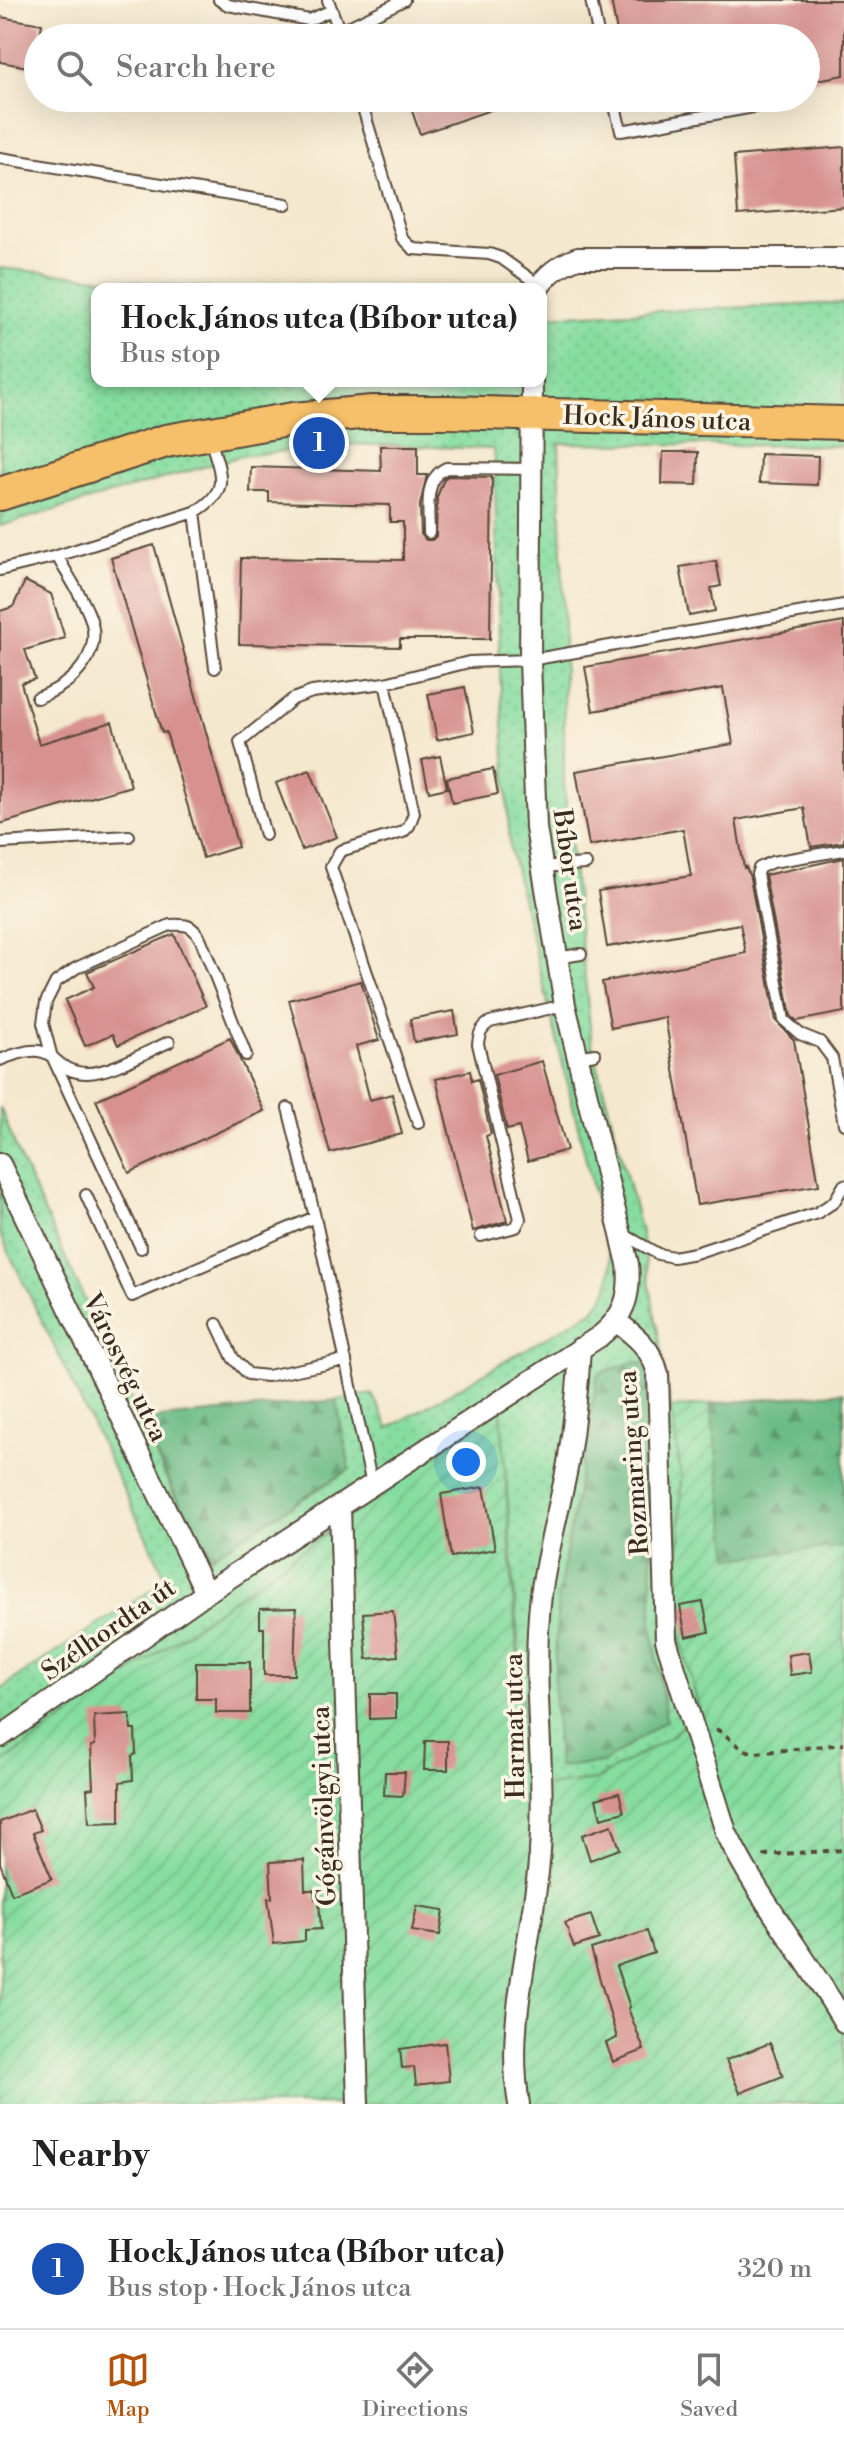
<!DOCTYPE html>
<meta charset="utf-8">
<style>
:root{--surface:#fff;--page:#f2f2f2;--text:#222;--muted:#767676;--line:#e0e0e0;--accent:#b45309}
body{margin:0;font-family:"Libre Bodoni",serif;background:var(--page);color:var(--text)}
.you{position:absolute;left:466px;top:1462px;width:28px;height:28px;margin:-20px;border:6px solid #fff;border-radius:50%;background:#1a73e8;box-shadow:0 0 0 12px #1a73e833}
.badge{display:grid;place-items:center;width:52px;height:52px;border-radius:50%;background:var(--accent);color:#fff;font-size:26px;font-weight:700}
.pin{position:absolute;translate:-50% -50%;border:4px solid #fff;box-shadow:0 2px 8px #0006}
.popup{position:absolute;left:91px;top:283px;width:456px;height:104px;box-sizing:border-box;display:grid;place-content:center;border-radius:16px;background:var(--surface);filter:drop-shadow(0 2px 6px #0005);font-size:26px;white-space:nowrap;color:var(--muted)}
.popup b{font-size:30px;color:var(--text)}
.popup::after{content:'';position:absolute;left:50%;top:100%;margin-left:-16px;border:16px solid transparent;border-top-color:var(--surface)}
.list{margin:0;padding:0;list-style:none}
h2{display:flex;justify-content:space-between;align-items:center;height:104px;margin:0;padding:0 32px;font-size:34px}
h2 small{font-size:26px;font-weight:400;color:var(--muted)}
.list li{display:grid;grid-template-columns:52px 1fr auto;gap:24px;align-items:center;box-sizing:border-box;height:120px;padding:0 32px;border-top:2px solid var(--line)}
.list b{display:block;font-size:30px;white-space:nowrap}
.list p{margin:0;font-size:26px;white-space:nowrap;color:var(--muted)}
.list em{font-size:26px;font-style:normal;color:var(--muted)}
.icon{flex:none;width:44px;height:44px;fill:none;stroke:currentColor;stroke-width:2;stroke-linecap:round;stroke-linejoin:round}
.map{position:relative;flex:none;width:844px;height:2104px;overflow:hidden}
.search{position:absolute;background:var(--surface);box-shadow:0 8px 32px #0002;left:24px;right:24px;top:24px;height:88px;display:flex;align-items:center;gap:20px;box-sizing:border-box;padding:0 28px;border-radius:44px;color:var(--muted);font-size:30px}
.sheet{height:224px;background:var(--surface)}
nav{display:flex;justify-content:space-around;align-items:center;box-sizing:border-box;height:112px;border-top:2px solid var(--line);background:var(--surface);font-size:22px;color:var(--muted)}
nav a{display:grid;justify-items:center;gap:4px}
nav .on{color:var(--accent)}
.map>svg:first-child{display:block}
.grass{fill:url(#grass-dots);stroke:#60845f;stroke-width:2;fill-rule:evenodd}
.forest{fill:url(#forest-firs);stroke:#547352;stroke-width:2}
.garden{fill:url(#garden-furrows);stroke:#60845f;stroke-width:2}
.building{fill:#d79290}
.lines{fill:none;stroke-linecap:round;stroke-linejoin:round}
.lane-casing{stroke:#574638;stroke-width:14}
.street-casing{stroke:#574638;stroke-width:24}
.primary-casing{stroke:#574638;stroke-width:36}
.path{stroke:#574638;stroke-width:4;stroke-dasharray:6 6;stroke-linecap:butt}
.lane{stroke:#fff;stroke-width:10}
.street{stroke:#fff;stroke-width:20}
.primary{stroke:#f6c06b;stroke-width:32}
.labels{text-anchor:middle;stroke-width:7;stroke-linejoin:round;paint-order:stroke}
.street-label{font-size:26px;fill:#3b2a1e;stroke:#fcf5e5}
</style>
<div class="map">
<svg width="844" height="2104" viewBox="0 0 844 2104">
<defs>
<pattern id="grass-dots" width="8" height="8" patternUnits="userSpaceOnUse" patternTransform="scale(2)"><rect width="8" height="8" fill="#86dda0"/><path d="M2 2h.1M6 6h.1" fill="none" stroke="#75be89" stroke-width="1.8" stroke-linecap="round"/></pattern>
<pattern id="forest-firs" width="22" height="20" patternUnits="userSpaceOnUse" patternTransform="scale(2)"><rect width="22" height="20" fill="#6cbc86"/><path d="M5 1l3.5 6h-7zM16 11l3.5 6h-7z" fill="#5a996d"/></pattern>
<pattern id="garden-furrows" width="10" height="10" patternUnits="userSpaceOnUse" patternTransform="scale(2)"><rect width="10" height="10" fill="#86dda0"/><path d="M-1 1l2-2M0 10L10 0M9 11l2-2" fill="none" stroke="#75be89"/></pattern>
</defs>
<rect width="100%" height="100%" fill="#fcf5e5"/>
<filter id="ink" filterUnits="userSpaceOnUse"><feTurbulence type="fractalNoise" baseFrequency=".0125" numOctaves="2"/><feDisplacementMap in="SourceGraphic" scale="16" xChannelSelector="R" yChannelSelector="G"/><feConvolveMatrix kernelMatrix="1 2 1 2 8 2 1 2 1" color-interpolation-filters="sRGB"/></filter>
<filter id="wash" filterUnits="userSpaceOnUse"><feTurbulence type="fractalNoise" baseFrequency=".006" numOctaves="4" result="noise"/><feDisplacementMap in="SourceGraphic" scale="32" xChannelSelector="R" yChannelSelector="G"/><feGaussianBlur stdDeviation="1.8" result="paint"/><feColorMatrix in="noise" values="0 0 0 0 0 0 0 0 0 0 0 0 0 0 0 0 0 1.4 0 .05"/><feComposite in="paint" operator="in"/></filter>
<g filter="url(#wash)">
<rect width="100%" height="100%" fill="#f4e8ce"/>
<path class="grass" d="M0,268L210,289H97V381H541V316L844,303V446L559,443L564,631V785L592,1044L640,1228L671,1408L681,1474L679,1575L673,1606L699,1709L672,1736L595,1780L529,1789L501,1409L0,1765V1691L16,1678L167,1580L0,1234V1107L22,1163L185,1519L206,1559L349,1470L336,1400L372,1394L389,1428L592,1311C609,1292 610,1286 611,1262L510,848L500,671L494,449L348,444L241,456L0,526ZM650,1365L652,1627L666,1720L598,1374Z"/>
<path class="forest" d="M635,1362L650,1365L652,1627L666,1720L603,1763L558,1767L554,1690L558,1597L598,1373Z
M844,1392V1546L730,1558L710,1404Z
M336,1400L350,1469L206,1559L140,1420Z"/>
<path class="garden" d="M710,1404L730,1558L844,1546V2104H0V1765L501,1409L516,1639L529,1788L595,1780L672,1736L699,1709L673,1606L679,1575L681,1474L671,1408Z"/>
<g id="blocks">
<path class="building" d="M611,0H844V75L806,82V38H618Z
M0,17L42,24L34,68L0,62Z
M430,98H517V101L420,134L410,105Z
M844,147V207L738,215L734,156Z
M380,446H418V475H427L420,505L421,534L426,540H432L436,536L437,497L444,479L448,476L492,477L490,639H400V647L239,644L241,558L403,560V522H390V505L269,502V492H250L251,467L381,471Z
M663,452H698L697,485L662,484Z
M760,454L818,456L817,485L759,483Z
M154,545L238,847L203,858L166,732L162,733L111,558Z
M716,561L721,586L711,588L715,611L689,616L680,567Z
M25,581L51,594L65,638L25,650L35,679L21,683L39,744L112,722L131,786L0,824V611L13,607Z
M844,622V842L811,847L804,808L736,820L744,868L746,867L750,878L776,1021L794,1040L819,1185L697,1205L665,1017L611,1028L602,982L746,953L740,924L607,947L598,891L691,876L683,829L589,846L576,771L733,744L723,688L593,711L585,667Z
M465,687L474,732L437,740L428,694Z
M440,756L447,788L429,792L422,760Z
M493,769L498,794L452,803L447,778Z
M310,770L337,837L302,850L276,783Z
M844,858V1012L797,1021L791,1016L765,875Z
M174,934L206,1006L118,1045L113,1034L85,1046L65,1000L94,987L87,972Z
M361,981L379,1040L356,1046L370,1100L392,1094L402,1134L330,1153L289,1000Z
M454,1011L458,1034L414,1042L410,1019Z
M230,1038L264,1111L129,1173L96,1100Z
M542,1061L567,1150L528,1161L519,1127L507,1130L494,1075Z
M470,1071L472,1081L478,1079L491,1134L486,1136L507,1221L473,1231L436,1079Z
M484,1487L495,1549L451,1557L441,1494Z
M703,1602L709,1632L686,1637L680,1606Z
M296,1608L294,1675H264V1628H260V1609Z
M393,1611L398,1656L367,1659L363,1613Z
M809,1652L812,1672L790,1675L788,1655Z
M196,1662H250V1713H216V1699H196Z
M370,1694H396V1718L370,1719Z
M130,1714L131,1730H135L136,1754L132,1756L133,1780L120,1782V1822L89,1823L87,1789L93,1788L91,1746L95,1745L94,1716Z
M425,1741H448V1770H424Z
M385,1772H405L403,1796L384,1795Z
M619,1793L624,1812L601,1818L596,1799Z
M32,1809L41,1830L33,1833L52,1879L12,1894L0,1863V1822Z
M612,1825L620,1849L590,1860L582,1835Z
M304,1860L305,1890H314L315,1899L319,1900L321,1929L305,1930V1941L274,1944L268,1898H272L270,1862Z
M417,1906L444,1910L440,1935L412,1931Z
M591,1915L599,1939L574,1947L565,1923Z
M647,1931L654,1953L616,1966L630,2007L628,2008L644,2050L613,2062L606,2043L617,2038L591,1949Z
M445,2043L449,2081L416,2085L414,2067L402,2068L400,2049Z
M770,2043L783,2076L740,2093L726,2060Z"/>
</g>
</g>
<g filter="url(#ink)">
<use href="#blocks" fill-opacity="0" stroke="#574638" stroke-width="2"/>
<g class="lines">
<defs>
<path id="lane" d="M219,0L228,5L309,20L332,10
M328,0L342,38
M591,0L599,38
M340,31L404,0
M360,98L402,238L413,249L489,254L501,258L539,285
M613,98L621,131L759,106
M0,158L286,204
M195,512L215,668
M429,533C429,511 423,479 446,468L531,469
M0,570L57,556L195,512C232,490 220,474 210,438
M37,698C72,685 107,654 88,612C80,593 67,574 57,556
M265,835L240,742L293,699L312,692L385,683
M0,843L129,836
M844,850L772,862L759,868L757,874L784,1020L800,1034L820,1042L832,1058L844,1124
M542,867L586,864
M557,958L581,954
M577,1057L595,1054
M0,1060C63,1034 44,1071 86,1073C108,1074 148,1051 169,1042
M288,1108L315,1217L372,1485
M418,1123L331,867L340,851L403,832L409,826L414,813L385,683L469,662L530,660L844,605
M86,1195L132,1296L315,1217
M623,1234L658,1254L673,1257L695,1253L817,1213L834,1202L844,1185
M481,1236L516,1227L520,1219L478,1044C479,1033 481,1028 490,1022L565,1005
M141,1248L51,1054L43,1023L46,1002L56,982L76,968L170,925C187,924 193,925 201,940L246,1055
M217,1324L233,1358L248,1374L267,1376L346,1360"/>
<path id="street" d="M538,289C547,273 561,264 578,258H844
M0,1164L206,1593
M617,1322C636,1336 652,1349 658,1374L666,1640L726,1832C758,1899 807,1958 844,2022
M340,1506L358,2104
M0,1737L206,1593L600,1336C625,1316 631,1295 628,1264L565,1005L536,828L530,660L532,381
M519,2104C505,2024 532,1942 539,1862C548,1774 530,1684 541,1595C547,1551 560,1507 568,1463C574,1425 578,1387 580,1348"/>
<path id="primary" d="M0,494L166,441L293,419L372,412H449L844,423"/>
</defs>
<use href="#lane" class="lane-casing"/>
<use href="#street" class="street-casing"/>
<use href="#primary" class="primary-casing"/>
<path class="path" d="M716,1729C731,1737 739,1751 756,1753L844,1744
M763,1855L844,1850"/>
<use href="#lane" class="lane"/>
<use href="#street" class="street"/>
<use href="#primary" class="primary"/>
</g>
</g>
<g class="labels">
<g class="street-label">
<text transform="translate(657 418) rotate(2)" y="9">Hock János utca</text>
<text transform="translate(571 870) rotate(82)" y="9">Bíbor utca</text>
<text transform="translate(126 1367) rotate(64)" y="9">Városvég utca</text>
<text transform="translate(633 1463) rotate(-94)" y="9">Rozmaring utca</text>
<text transform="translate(108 1629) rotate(-35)" y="9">Szélhordta út</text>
<text transform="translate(514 1726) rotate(-91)" y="9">Harmat utca</text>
<text transform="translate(323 1806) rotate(-92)" y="9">Gógánvölgyi utca</text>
</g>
</g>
</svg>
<div class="you"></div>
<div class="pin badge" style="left:319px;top:443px;background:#1a4fb4">1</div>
<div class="popup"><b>Hock János utca (Bíbor utca)</b>Bus stop</div>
<div class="search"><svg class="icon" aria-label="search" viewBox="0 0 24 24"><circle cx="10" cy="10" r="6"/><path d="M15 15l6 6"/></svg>Search here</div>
</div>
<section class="sheet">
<h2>Nearby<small></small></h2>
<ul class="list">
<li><span class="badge" style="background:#1a4fb4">1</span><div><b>Hock János utca (Bíbor utca)</b><p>Bus stop · Hock János utca</p></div><em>320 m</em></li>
</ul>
</section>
<nav>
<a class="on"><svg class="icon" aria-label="map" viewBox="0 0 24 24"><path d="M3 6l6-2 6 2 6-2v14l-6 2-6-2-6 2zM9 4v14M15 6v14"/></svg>Map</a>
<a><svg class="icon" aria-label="directions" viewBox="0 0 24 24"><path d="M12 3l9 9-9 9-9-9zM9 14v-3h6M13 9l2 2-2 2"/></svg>Directions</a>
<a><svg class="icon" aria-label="saved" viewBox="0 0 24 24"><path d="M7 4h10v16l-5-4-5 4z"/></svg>Saved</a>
</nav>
